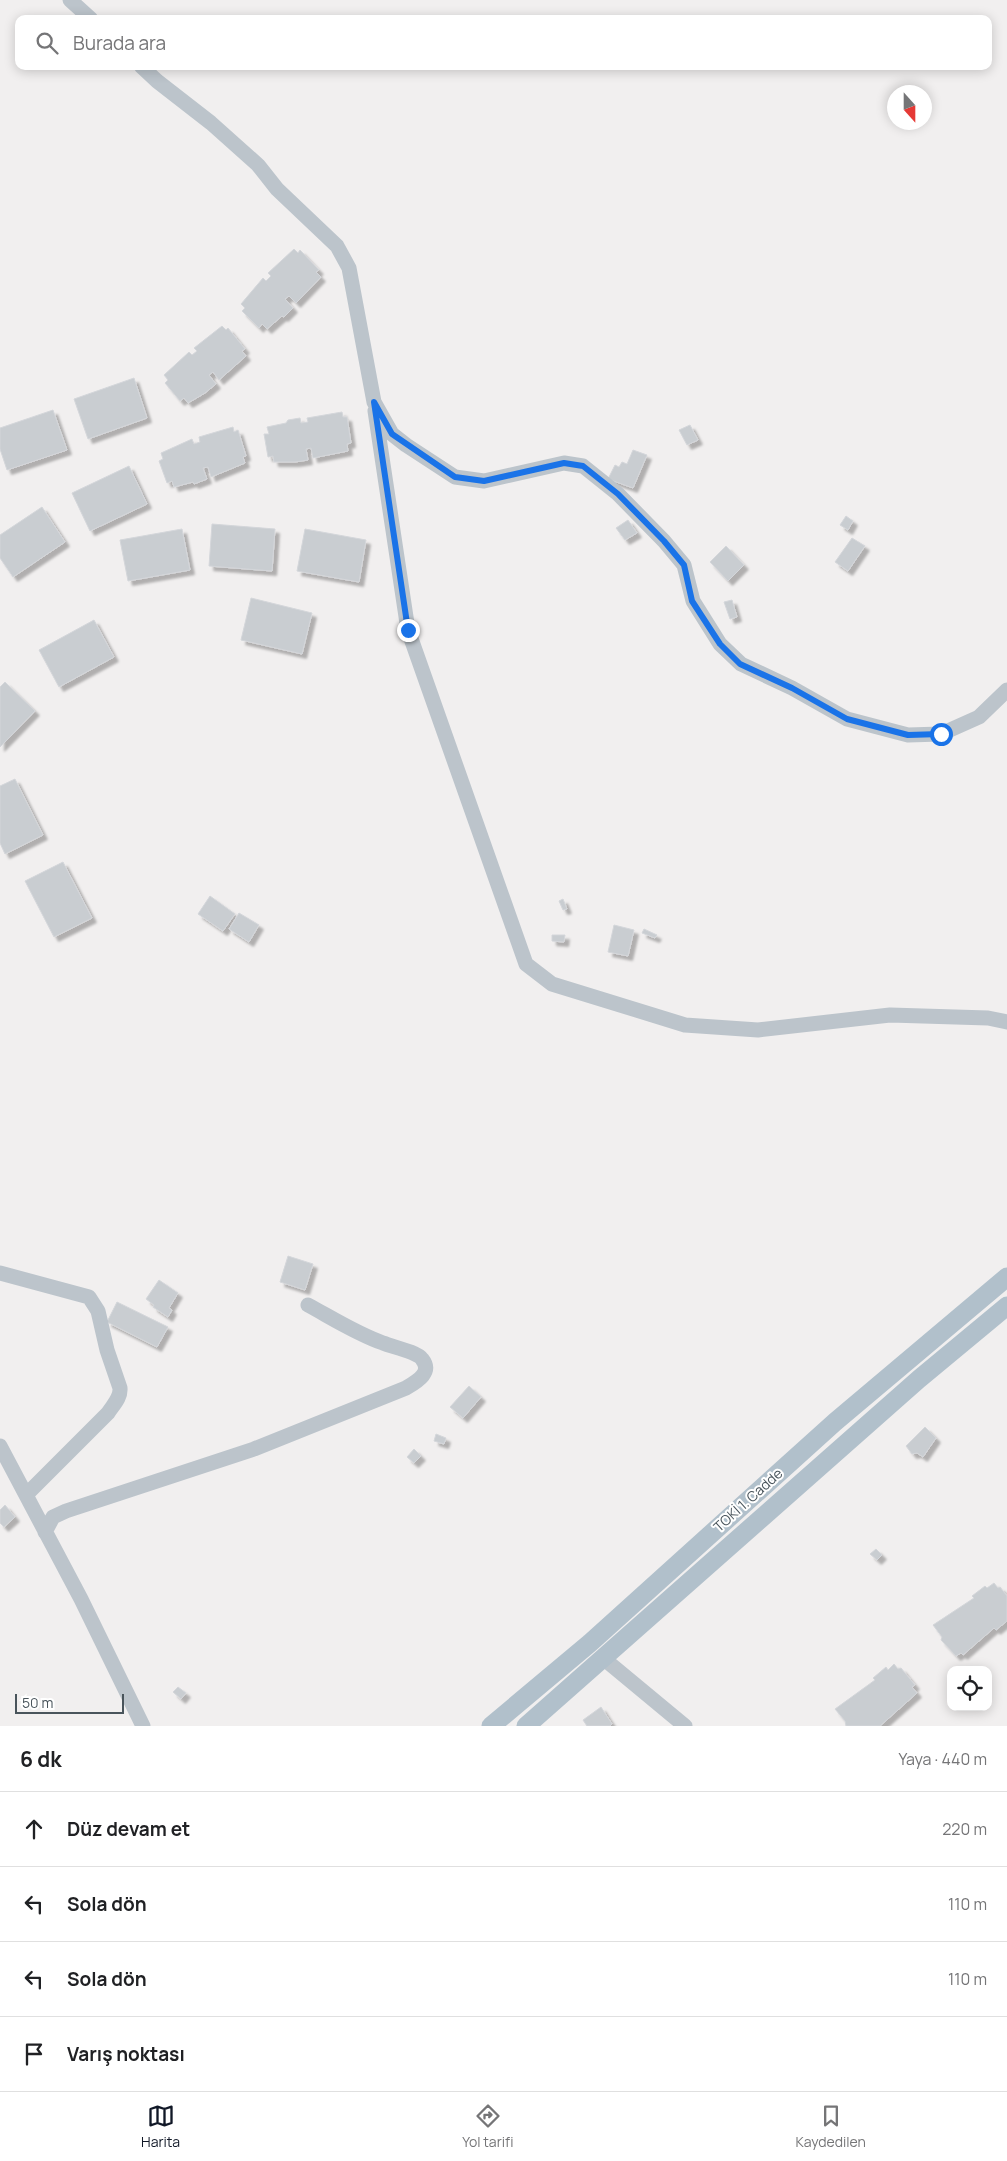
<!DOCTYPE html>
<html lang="tr">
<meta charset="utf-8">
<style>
:root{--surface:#fff;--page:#f2f2f2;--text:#202124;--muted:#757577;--line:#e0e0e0;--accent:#111827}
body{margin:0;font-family:Manrope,sans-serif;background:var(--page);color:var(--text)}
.controls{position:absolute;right:15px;bottom:15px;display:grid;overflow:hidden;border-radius:10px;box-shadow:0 2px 12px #0003}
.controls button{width:45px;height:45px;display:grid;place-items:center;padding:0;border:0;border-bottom:1px solid var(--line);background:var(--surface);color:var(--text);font:25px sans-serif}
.compass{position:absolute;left:887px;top:85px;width:45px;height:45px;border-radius:50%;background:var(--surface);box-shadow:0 2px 12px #0003;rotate:159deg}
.scale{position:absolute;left:15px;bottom:12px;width:109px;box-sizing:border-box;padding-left:5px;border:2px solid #49545b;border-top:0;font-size:14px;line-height:18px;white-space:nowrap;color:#49545b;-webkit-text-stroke:4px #fff;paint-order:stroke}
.stop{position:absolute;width:15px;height:15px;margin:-11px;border:4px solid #1a73e8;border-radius:50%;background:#fff}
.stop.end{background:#1a73e8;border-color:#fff;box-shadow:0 1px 5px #0008}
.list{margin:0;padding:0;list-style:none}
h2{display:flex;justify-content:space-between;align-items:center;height:65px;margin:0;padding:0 20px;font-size:21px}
h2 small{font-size:16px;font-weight:400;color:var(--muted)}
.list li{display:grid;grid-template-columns:32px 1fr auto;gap:15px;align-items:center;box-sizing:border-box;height:75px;padding:0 20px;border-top:1px solid var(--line)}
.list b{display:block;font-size:19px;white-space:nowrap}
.list em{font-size:16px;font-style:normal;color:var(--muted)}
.icon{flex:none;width:28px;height:28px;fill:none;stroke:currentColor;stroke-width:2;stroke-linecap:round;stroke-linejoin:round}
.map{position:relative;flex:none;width:1007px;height:1726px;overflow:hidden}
.search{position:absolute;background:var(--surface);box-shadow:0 2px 12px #0003;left:15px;right:15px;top:15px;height:55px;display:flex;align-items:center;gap:12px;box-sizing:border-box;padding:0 18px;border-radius:10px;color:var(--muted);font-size:19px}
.sheet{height:365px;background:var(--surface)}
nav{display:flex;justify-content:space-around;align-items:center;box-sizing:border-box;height:70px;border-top:1px solid var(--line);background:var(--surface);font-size:14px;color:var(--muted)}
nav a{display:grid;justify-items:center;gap:2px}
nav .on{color:var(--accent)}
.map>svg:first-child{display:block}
.building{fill:#c9cdd1;stroke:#d4d6da;filter:url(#shadow)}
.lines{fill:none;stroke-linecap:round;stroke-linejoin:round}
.minor{stroke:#bcc4cb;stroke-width:15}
.major{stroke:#b1c0cb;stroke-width:19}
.route{stroke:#1a73e8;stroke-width:6}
.labels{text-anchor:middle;stroke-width:4;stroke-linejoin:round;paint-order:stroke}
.street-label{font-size:14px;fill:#49545b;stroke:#fff}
</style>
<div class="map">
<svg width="1007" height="1726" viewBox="0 0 1007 1726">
<defs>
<filter id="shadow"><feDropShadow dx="4.5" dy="4.5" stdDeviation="1" flood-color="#0004"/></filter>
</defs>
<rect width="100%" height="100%" fill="#f1efef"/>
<path class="building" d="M294,249L298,253L300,250L319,270L316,272L321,277L296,303L289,296L285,299L293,308L284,317L282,316L267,329L262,324L259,328L242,311L245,308L241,304L263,278L266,281L271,276L268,273Z
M222,326L226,330L228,328L245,349L242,351L246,356L219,380L213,372L209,375L216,384L205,393L188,403L184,398L180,401L165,383L168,380L164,375L189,352L192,355L197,351L194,348Z
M134,378L147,418L88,439L74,399Z
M53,410L67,450L7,470L0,449V428Z
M342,412L343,417H347L351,443L347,444L348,451L313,458L311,448L306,449L308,460L295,462H274L273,456L268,457L264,434H269L267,427L286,423L288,420L300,418L301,423L308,422L307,418Z
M690,425L698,440L687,445L679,430Z
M233,427L234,432L238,430L246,456L243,457L245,463L211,477L208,467L203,468L207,479L194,484L193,482L174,487L172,481L167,483L159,461L163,459L161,453L192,439L194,444L200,442L199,437Z
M633,450L647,455L633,488L608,479L615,465L619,467L622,462L627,464Z
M129,466L147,504L90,531L72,493Z
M42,507L65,542L13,577L0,558V535Z
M846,516L853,521L848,530L840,525Z
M628,520L637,533L625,540L616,528Z
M212,524L275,529L272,571L209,566Z
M182,529L190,570L128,581L120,540Z
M305,529L366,540L359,582L297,571Z
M852,538L865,546L848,571L835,562Z
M726,546L744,565L728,581L710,562Z
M251,598L312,613L302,654L241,640Z
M732,600L737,617L730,619L724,602Z
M94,620L114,657L59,687L39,650Z
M5,682L35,711L0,747V687Z
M15,779L43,835L5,854L0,843V786Z
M63,862L92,918L54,937L25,881Z
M210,896L235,914L223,931L198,914Z
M563,899L567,909L563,910L559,901Z
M239,913L259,925L249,942L229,929Z
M614,925L634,930L628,956L608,952Z
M644,929L657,935L655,938L642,933Z
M552,935H565L564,942L552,941Z
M288,1256L313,1264L305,1290L280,1282Z
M159,1280L178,1293L169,1308L172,1310L168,1317L153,1307L154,1305L146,1299Z
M117,1302L168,1327L157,1347L107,1322Z
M469,1386L481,1397L463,1418L450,1407Z
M925,1427L936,1438L923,1457L917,1453L912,1454L906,1446Z
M436,1434L446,1438L444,1444L434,1441Z
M414,1449L421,1456L414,1463L407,1457Z
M5,1505L15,1517L4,1527L0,1523V1510Z
M876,1549L882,1555L877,1560L870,1554Z
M994,1583L998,1588L1000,1587L1007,1596V1621L996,1630L994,1628L963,1655L961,1653L956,1656L941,1640L942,1637L933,1625L974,1598L972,1596L985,1586L987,1588Z
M894,1664L898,1669L901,1668L915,1685L912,1687L917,1693L880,1726H846L845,1721L835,1709L875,1680L873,1678L886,1667L888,1670Z
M178,1687L186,1693L181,1699L173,1692Z
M601,1707L612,1724L610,1726H587L583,1720Z"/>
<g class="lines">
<path class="minor" d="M70,0L91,19
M141,66L157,81L211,123L258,165L277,189L337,246L349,268L374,402L392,434L406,445L455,477L484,481L564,463L583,466L618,494L664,541L684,565L693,601L720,644L741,664L792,688L847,719L908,735L941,734L979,717L1007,690
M375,411L408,630L526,964L552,984L685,1025L758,1030L890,1015L988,1018L1007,1022
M0,1273L89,1297L98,1311L107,1350L120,1388C121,1398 113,1405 108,1413L26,1495
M0,1446L81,1599L143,1726
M45,1532L53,1517L66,1511L254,1449L406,1388C416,1382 433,1373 422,1359C417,1352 393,1347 383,1343C357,1334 332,1318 308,1305
M603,1658L685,1726"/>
<path class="major" d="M491,1726L590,1643L835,1422L1007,1277
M526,1726L919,1379L1007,1306"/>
</g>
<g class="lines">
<path class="route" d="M408,630L374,402L392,434L455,477L484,481L564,463L583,466L618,494L664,541L684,565L692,601L720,644L740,664L792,688L847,719L908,735L941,734"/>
</g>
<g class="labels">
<g class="street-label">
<text transform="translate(748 1500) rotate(-42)" y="5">TOKİ 1. Cadde</text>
</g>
</g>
</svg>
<div class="controls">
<button><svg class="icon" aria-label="locate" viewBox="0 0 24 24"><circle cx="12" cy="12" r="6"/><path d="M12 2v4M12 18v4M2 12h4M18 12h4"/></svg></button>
</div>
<svg class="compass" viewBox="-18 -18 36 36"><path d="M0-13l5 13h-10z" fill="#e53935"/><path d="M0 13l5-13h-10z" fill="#757577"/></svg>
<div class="scale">50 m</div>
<div class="stop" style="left:941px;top:734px"></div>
<div class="stop end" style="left:408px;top:630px"></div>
<div class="search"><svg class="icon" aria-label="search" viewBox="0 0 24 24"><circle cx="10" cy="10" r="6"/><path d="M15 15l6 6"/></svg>Burada ara</div>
</div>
<section class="sheet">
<h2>6 dk<small>Yaya · 440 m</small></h2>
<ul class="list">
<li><svg class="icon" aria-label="ahead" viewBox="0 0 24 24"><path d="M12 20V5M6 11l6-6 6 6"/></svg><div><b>Düz devam et</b></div><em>220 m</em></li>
<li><svg class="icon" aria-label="left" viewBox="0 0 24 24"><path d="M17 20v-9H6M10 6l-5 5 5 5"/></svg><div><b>Sola dön</b></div><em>110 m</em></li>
<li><svg class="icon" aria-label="left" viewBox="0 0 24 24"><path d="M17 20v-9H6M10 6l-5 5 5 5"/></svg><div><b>Sola dön</b></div><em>110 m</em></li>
<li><svg class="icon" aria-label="arrive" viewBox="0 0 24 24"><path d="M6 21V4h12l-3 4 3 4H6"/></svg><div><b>Varış noktası</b></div></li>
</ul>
</section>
<nav>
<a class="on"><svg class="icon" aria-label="map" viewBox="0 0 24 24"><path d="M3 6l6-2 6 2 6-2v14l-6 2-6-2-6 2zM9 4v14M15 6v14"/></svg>Harita</a>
<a><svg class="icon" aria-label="directions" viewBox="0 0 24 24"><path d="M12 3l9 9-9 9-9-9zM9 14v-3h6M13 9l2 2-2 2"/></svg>Yol tarifi</a>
<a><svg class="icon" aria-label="saved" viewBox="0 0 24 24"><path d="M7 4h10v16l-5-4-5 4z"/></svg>Kaydedilen</a>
</nav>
